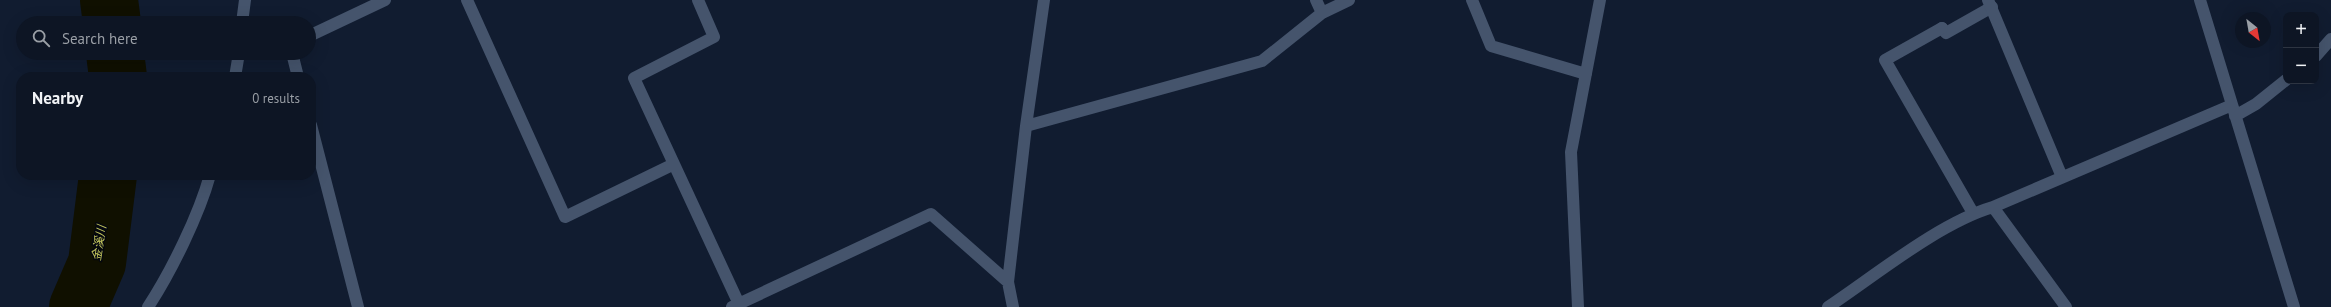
<!DOCTYPE html>
<meta charset="utf-8">
<style>
:root{--surface:#0d1524;--page:#161e2c;--text:#f1f3f6;--muted:#9a9fa6;--line:#2d3441}
body{margin:0;font-family:"PT Sans","Noto Sans JP",sans-serif;background:var(--page);color:var(--text)}
.controls{position:absolute;right:12px;top:12px;display:grid;overflow:hidden;border-radius:8px;box-shadow:0 4px 16px #0002}
.controls button{width:36px;height:36px;display:grid;place-items:center;padding:0;border:0;border-bottom:1px solid var(--line);background:var(--surface);color:var(--text);font:20px sans-serif}
.compass{position:absolute;left:2235px;top:12px;width:36px;height:36px;border-radius:50%;background:var(--surface);box-shadow:0 4px 16px #0002;rotate:149deg}
.list{margin:0;padding:0;list-style:none}
h2{display:flex;justify-content:space-between;align-items:center;height:52px;margin:0;padding:0 16px;font-size:17px}
h2 small{font-size:13px;font-weight:400;color:var(--muted)}
.icon{flex:none;width:22px;height:22px;fill:none;stroke:currentColor;stroke-width:2;stroke-linecap:round;stroke-linejoin:round}
.map{position:relative;flex:none;width:2331px;height:307px;overflow:hidden}
.search{position:absolute;background:var(--surface);box-shadow:0 4px 16px #0002;left:16px;top:16px;width:300px;height:44px;display:flex;align-items:center;gap:10px;box-sizing:border-box;padding:0 14px;border-radius:22px;color:var(--muted);font-size:15px}
.panel{position:absolute;background:var(--surface);box-shadow:0 4px 16px #0002;left:16px;top:72px;width:300px;height:108px;border-radius:16px}
.map>svg:first-child{display:block}
.lines{fill:none;stroke-linecap:round;stroke-linejoin:round}
.river{stroke:#101000;stroke-width:58}
.lane{stroke:#45546c;stroke-width:12}
.street{stroke:#45546c;stroke-width:12}
.labels{text-anchor:middle;stroke-width:3;stroke-linejoin:round;paint-order:stroke}
.water-label{font-size:12px;font-style:italic;fill:#c4c65d;stroke:#04070f}
</style>
<div class="map">
<svg width="2331" height="307" viewBox="0 0 2331 307">
<rect width="100%" height="100%" fill="#111c30"/>
<g class="lines">
<path class="river" d="M109,0L112,23
M115,53L118,77
M78,307L97,263L108,175"/>
<path class="lane" d="M1942,28L1946,33L1992,7"/>
<path class="street" d="M467,0L565,217L674,164
M698,0L714,37L634,78L739,304
M1472,0L1491,46L1586,74
M1988,0L2062,177
M2200,0L2294,307
M1322,13L1349,0
M242,23L245,0
M1942,28L1885,60L1973,213
M309,36L385,0
M292,53L298,77
M2316,56L2331,39
M235,77L239,53
M2235,116L2256,104L2286,80
M311,125L358,307
M1026,126L1262,61L1322,13L1316,0
M1993,207L2066,307
M148,307C171,272 199,215 210,175
M732,307L931,214L1008,282
M1013,307L1008,282L1026,126L1044,0
M1578,307L1571,152L1600,0
M1828,307C1876,275 1939,223 1993,207L2232,105"/>
</g>
<g class="labels">
<g class="water-label">
<text transform="translate(99 243) rotate(-81)" y="4">金溪川</text>
</g>
</g>
</svg>
<div class="controls">
<button>+</button>
<button>−</button>
</div>
<svg class="compass" viewBox="-18 -18 36 36"><path d="M0-13l5 13h-10z" fill="#e53935"/><path d="M0 13l5-13h-10z" fill="#9a9fa6"/></svg>
<div class="search"><svg class="icon" aria-label="search" viewBox="0 0 24 24"><circle cx="10" cy="10" r="6"/><path d="M15 15l6 6"/></svg>Search here</div>
<section class="panel">
<h2>Nearby<small>0 results</small></h2>
<ul class="list">
</ul>
</section>
</div>
